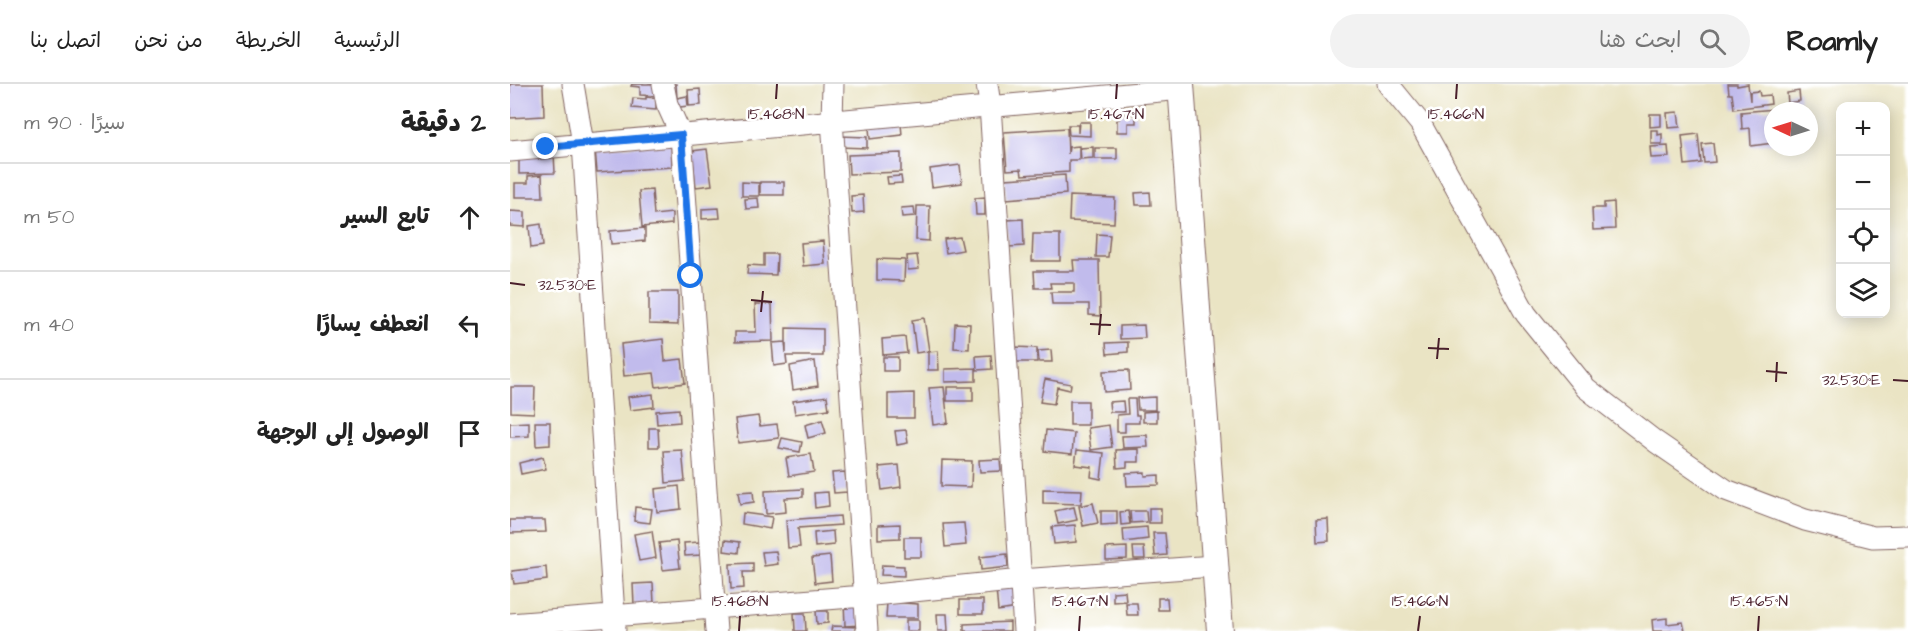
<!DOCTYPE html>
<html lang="ar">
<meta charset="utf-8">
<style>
:root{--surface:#fff;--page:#f2f2f2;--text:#222;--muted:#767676;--line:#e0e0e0}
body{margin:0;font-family:"Architects Daughter","Playpen Sans Arabic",sans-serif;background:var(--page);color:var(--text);direction:rtl}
.controls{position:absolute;right:18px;top:18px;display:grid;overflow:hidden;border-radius:12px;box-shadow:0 3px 15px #0003}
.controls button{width:54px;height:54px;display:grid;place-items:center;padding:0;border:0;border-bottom:2px solid var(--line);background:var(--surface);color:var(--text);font:30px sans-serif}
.compass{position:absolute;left:1254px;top:18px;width:54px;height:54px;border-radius:50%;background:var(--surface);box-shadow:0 3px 15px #0003;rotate:274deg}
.stop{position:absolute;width:18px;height:18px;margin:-14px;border:4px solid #1a73e8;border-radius:50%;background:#fff}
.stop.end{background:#1a73e8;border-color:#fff;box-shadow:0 2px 6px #0008}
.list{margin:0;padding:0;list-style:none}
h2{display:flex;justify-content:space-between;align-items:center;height:78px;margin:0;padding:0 24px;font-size:26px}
h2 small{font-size:20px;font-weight:400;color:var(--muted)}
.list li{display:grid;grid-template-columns:39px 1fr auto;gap:18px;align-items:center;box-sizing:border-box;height:108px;padding:0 24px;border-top:2px solid var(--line)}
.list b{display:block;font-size:22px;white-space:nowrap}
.list em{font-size:20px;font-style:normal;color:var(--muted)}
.icon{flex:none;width:33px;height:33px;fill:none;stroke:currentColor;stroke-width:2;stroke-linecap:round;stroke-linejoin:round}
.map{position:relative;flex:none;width:1398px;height:547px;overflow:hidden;direction:ltr}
header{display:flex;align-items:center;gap:36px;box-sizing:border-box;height:84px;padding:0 30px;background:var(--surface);border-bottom:2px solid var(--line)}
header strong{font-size:28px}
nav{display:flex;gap:33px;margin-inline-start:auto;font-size:21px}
.search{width:420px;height:54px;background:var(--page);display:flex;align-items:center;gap:15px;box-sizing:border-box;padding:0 21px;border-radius:33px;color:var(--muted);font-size:22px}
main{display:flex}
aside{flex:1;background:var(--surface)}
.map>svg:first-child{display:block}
.building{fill:#c1bbec}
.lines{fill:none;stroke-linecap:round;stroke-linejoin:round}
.minor-casing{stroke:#826461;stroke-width:23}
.tertiary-casing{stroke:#826461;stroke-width:28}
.minor{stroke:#fff;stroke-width:21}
.tertiary{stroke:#fff;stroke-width:26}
.route{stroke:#1a73e8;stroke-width:8}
.ticks{fill:none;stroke:#4a1f2b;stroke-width:2}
.ticks-label{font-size:15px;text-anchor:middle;fill:#4a1f2b;stroke:#fff;stroke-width:5;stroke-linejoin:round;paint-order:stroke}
</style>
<header>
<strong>Roamly</strong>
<div class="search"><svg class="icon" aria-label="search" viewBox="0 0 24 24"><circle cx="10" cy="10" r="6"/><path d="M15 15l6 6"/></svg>ابحث هنا</div>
<nav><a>الرئيسية</a><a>الخريطة</a><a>من نحن</a><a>اتصل بنا</a></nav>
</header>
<main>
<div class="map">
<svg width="1398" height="547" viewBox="0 0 1398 547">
<rect width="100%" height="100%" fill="#fff"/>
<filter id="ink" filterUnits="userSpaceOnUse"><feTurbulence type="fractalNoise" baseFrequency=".0167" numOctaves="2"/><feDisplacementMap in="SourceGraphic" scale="12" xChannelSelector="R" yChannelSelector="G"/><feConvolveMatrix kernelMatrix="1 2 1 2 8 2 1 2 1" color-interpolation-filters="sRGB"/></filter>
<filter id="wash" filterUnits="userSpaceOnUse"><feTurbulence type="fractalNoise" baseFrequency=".008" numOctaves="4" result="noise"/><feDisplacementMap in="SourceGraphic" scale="24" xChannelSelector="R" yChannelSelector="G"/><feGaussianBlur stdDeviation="1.35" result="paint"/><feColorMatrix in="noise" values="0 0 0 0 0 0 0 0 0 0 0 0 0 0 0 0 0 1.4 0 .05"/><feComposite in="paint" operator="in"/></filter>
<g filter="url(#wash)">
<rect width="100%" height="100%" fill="#eae4c4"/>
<g id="blocks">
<path class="building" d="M0,0H33L34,32L0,34Z
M122,0H148L147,12L130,11V3L121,2Z
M156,0H166L167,14L177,12L178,22L162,24Z
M1218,0H1227V2L1238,0L1240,17V8L1249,7L1250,12L1260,11L1261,20L1224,25L1222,10H1219Z
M190,5L191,21L179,22L178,6Z
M1289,7L1290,17L1278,19L1277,9Z
M136,13L146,14V26L122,24L123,14L136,15Z
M1276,24V27H1263V59L1241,62L1240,44L1232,45L1231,28Z
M1168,28L1170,43L1158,44L1157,29Z
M609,30H626V39H618V48H607V35H609Z
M1140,30H1151V42L1140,43Z
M569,38H580V52L559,51L558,41H568V49Z
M391,40L392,51L360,55L359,44Z
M557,44L558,70L559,63L569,62V76H559V88L512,91L511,85L497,86L494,48Z
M1141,46H1148V51L1152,50V60H1141Z
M1188,50L1191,79L1175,81L1172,52Z
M329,52L357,53V64L329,63Z
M1203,59L1205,78L1194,79L1192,60Z
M161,60L162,83L87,88L85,64Z
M1158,62L1159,73L1141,74L1140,63Z
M583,63V74L571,75L570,64Z
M585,64H607V75H585Z
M197,65L202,101L186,103L182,67Z
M44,69L45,89L9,90V71Z
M391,69V88L339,90L338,71Z
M450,81L452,99L422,103L420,85Z
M32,91L33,113H5V99H18V92Z
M555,91L556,110L496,115L495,95Z
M391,92L392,99L378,100L377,93Z
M232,98L249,99V112H232Z
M250,98H274V111H250Z
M142,106L144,131L162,129V140L132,143L129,107Z
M640,108L641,121H626L625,109Z
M353,111L354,128L342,129L341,112Z
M560,112L605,114L604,139L559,137Z
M475,113V131H466L465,114Z
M248,114L249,124L236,125L235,115Z
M1104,118L1105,145L1083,146L1082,124H1094V119Z
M407,122H420L419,157L406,156Z
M404,123L405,132L392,133L391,124Z
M209,124L210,134L192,135V125Z
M0,127L15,128V143L0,142Z
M513,135L514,162L498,163L497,136Z
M31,140L33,162L21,164L19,142Z
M135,144V157L101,160L100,147Z
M523,150H550V177H522Z
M587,150L600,151L598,173H586Z
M450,153L453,166L436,169L434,155Z
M313,157L315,180L293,182L291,159Z
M254,170H267L266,191L237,190L238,181L254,182Z
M407,171L409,185L398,186L397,172Z
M367,175L395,176L394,197L367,196Z
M563,176H589L590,232L579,231V220H542L541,208H564V199H540L541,204H525L524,187H564Z
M139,208H168V241L139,240Z
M245,220H262L263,257L225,258V248H246Z
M414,234L419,267L406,269L402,236Z
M445,239L460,240L459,265L444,264Z
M634,241L635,254L610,255V242Z
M276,244L313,245V272H276L277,280L264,282L262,259L275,258L276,269Z
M395,253L397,269L373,271L372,255Z
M153,255L155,277L172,275L175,299L146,303L144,289L114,292L111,260Z
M618,258V268L597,270L596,259Z
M505,263L527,264V278H504Z
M541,266L542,278H529L528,267Z
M428,267L429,286H418V268Z
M481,271L482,285L467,286L466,272Z
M373,273H388V287H373Z
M305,277L308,302L283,306L280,282Z
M466,284V297L435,298V285Z
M619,286L620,306L594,308L593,287Z
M535,295L561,300L560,306L547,303L544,320L530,318Z
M1,303H25L24,329L1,328Z
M434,303L438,339L423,341L419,304Z
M437,303H463V317H437Z
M404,309V334H378V310Z
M143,310L144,323L120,326L118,313Z
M317,312L319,325L285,330L283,317Z
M645,313V326H628L627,314Z
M617,315H625L626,331H629V339H615V348H607V331L618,330Z
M560,317H578V341H560Z
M613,317L614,328H600L599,318Z
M169,325L170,338L147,340L146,327Z
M647,327V338H633V328Z
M248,332L250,342L267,340L269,354L228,359L225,335Z
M312,336L316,349L298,354L295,341Z
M19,338V352L0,353V339Z
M25,338H40V361L26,362Z
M599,341L602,363L581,366L578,344Z
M139,344H148L149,363H139Z
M396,346L398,359L387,361L385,347Z
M536,346L564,349L562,370L534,367Z
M637,351L638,363L613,364L612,352Z
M272,354L292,358L290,368L269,364Z
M629,365V378H617V383L607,384L606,366Z
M172,366L175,397L156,399L154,367Z
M567,366L594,369L591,395L581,393L582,383L565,381Z
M301,370L304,388L279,392L276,374Z
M33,373L36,385L11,390L9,379Z
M490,375L491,387L470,388L469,376Z
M432,376L462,377L461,403L431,402Z
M389,381L391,403L372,406L369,383Z
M335,388L337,408L324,409L322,389Z
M635,388V392L649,391V401L617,402L616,389Z
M169,402L171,425L147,428L145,405Z
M293,405V413L275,414L276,428L256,430L255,407Z
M533,405L572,406L571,420L533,419Z
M243,407L244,418L230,420L228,408Z
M318,408L319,422L305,424L304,409Z
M583,419L588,439L573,442L569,422Z
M125,423L142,425L140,439L124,437Z
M564,423L567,436L548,440L545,427Z
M639,424H651V439H639Z
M591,427H607V440L591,441Z
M618,427L620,440L611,441L610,428Z
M620,427H636L637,438L621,439Z
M233,429L262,433L260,445L232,440Z
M330,432L331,441L288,444L290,463L278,464L276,436Z
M818,435L819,457L807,458L806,436Z
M0,436H35L36,448L0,449Z
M454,439L456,461L435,463L433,440Z
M390,440V454L368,455V441Z
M565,441L566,458L544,460L542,443Z
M637,443L638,455L614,458L613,445Z
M142,447L146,474L129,477L124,450Z
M323,447L324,461L305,463L304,449Z
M643,449H655L657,471L645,472Z
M394,453H411V473H394Z
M215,456L230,458L229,469L214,467Z
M167,457L170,484L153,486L149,459Z
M190,458L191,471L175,472L174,459Z
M617,463V475L596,476V464Z
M623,463H634L635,475H624Z
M266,467L268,480L254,482L252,468Z
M497,470L498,483L471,486L470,473Z
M320,472L322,497L305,499L302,474Z
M243,479V488H233L234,504L221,505L220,480Z
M372,481L394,482V492L371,491Z
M36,483L37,496L4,500L2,487Z
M143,499L144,520L124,521L123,500Z
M505,503L507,524L488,527L486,505Z
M615,507L616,517L603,518V508Z
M648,514H657L658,526H648Z
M450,516H473V530H450Z
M334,517H351L352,541L335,542Z
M377,518L408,520V534H376Z
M616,519H627L628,531H617Z
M306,527H318V539L307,540Z
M284,529H295L296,547H285Z
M427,530H437L438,547H428Z
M1157,534V540L1173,538L1175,547H1143L1142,536Z
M396,536H409V547H396Z
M500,538V547H454V540Z
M322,542L349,543V547H321Z"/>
</g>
</g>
<g filter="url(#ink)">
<use href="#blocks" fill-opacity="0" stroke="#826461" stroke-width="1.5"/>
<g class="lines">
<defs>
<path id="minor" d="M63,0L73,60L105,546
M153,0L157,20L171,51L206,547
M323,0L322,36L357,547
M477,0L480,21L514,547
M878,0L910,39L1016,230L1076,304L1146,358L1216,406L1295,436L1363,453L1398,452
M0,67L672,5
M0,540L354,512L511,496L704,482"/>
<path id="tertiary" d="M671,0L710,547"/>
</defs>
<use href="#minor" class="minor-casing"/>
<use href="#tertiary" class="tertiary-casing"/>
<use href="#minor" class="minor"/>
<use href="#tertiary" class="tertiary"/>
</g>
</g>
<g class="lines" filter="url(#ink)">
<path class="route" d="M36,63L171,51L181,192"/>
</g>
<path class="ticks" d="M266,15L267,0M606,15L607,0M946,15L947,0M0,199L15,201M241,216L262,218M251,228L253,207M580,240L601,241M589,251L591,230M918,264L939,265M927,275L929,254M1256,287L1277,289M1383,296L1398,297M1266,298L1267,278M229,547L230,532M569,547L570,532M908,547L910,532M1248,547L1249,532"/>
<g class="ticks-label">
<text x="266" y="35">15.468°N</text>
<text x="606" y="35">15.467°N</text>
<text x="946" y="35">15.466°N</text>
<text x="57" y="206">32.530°E</text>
<text x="1341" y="301">32.530°E</text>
<text x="230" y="522">15.468°N</text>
<text x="570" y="522">15.467°N</text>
<text x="910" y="522">15.466°N</text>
<text x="1249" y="522">15.465°N</text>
</g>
</svg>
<div class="controls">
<button>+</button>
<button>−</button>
<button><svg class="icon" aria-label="locate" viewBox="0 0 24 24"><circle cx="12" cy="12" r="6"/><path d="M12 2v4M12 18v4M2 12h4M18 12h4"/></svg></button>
<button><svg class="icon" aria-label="layers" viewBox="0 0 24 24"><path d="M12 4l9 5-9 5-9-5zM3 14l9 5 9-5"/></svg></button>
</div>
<svg class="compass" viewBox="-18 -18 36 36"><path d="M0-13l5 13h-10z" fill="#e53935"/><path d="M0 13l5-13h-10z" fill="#767676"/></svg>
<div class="stop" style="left:181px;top:192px"></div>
<div class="stop end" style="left:36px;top:63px"></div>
</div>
<aside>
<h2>2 دقيقة<small>سيرًا · 90 m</small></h2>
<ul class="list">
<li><svg class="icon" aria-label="ahead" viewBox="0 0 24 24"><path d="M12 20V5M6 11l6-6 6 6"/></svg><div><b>تابع السير</b></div><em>50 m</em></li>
<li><svg class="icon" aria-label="left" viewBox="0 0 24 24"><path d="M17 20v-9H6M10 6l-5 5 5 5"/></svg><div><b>انعطف يسارًا</b></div><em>40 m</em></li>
<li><svg class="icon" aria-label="arrive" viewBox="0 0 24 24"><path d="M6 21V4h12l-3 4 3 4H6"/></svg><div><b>الوصول إلى الوجهة</b></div></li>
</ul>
</aside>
</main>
